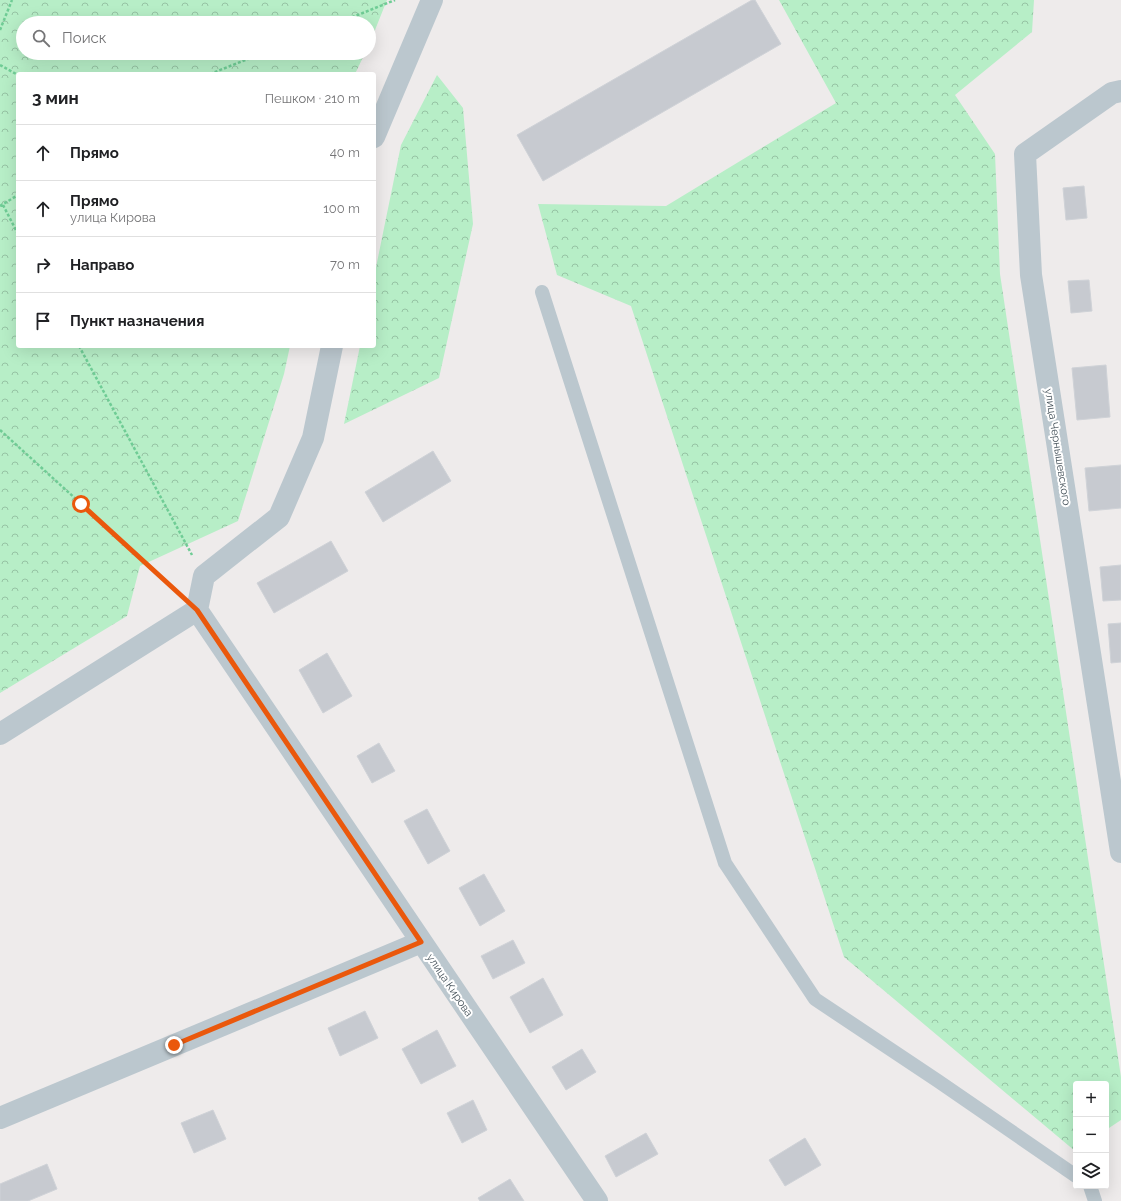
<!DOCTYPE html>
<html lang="ru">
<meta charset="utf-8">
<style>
:root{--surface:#fff;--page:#f2f2f2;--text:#202124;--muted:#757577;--line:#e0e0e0}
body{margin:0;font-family:Raleway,sans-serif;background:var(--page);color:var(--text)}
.controls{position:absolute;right:12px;bottom:12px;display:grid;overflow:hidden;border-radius:4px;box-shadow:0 4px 16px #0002}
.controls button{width:36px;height:36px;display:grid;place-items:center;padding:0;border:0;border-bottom:1px solid var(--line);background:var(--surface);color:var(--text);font:20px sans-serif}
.stop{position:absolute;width:12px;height:12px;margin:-9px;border:3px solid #ea580c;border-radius:50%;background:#fff}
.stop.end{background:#ea580c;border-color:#fff;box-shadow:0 1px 4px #0008}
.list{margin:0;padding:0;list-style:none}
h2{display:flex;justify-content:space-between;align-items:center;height:52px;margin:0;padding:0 16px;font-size:17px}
h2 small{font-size:13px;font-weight:400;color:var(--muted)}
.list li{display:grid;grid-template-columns:26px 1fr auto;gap:12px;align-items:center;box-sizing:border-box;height:56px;padding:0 16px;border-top:1px solid var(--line)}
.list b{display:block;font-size:15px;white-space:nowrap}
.list p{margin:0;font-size:13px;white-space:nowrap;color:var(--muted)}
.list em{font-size:13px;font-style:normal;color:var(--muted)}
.icon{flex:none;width:22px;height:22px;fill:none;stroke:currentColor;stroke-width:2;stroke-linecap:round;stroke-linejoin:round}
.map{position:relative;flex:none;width:1121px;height:1201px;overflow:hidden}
.search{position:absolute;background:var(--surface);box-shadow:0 4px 16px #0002;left:16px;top:16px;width:360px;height:44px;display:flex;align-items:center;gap:10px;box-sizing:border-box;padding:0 14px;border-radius:22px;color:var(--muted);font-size:15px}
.panel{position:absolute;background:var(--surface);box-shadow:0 4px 16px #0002;left:16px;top:72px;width:360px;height:276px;border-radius:4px}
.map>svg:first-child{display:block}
.forest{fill:url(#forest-crowns)}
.building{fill:#c7cad0;stroke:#cfd2d7}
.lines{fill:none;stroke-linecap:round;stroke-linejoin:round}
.path{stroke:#6fcc95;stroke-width:2.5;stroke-dasharray:3 2;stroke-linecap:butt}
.service{stroke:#bbc7ce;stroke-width:14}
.minor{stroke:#bbc7ce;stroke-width:22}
.route{stroke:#ea580c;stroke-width:5}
.labels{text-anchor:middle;stroke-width:4;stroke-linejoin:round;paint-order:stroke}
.street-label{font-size:11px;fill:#435058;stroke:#fff}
</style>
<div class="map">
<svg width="1121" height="1201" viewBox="0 0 1121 1201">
<defs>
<pattern id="forest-crowns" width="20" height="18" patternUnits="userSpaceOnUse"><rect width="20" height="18" fill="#b7eec7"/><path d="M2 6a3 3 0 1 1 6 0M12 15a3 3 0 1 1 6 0" fill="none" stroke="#96c3a4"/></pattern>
</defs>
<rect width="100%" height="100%" fill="#eeebeb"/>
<path class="forest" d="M0,0H387L369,45V23H23V53H365L355,74H18V346H290L284,374L238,521L140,566L127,616L0,693Z
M779,0H1034L1032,32L955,95L995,154L1000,274L1121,1077V1120L1106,1130V1084H1076V1150L1075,1151L844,957L631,306L557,275L538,204L666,206L836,103Z
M437,75L463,108L473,224L439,378L344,424L360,346H374V277L401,145Z"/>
<path class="building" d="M752,0H755L781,44L543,181L517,135Z
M1084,186L1087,218L1066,220L1063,188Z
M1089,280L1092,311L1071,313L1068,281Z
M1106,365L1110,417L1077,420L1072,368Z
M433,451L451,481L383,522L365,492Z
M1121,465V508L1089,511L1085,468Z
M331,541L348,571L274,613L257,583Z
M1121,565V600L1103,601L1100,567Z
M1121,623V662L1111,663L1108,624Z
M327,653L352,696L323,713L299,670Z
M379,743L395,771L372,783L357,756Z
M427,809L450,851L428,864L404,821Z
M484,874L505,911L480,926L459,888Z
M513,940L525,963L493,979L481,956Z
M543,978L563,1015L530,1033L510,997Z
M365,1011L378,1038L340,1056L328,1028Z
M437,1030L456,1066L421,1084L402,1049Z
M582,1049L596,1072L566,1090L552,1067Z
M473,1100L487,1130L462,1143L447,1113Z
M213,1110L226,1139L194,1153L181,1123Z
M646,1133L658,1154L616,1177L605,1156Z
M805,1138L821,1165L785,1186L769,1160Z
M47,1164L57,1189L28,1201H0V1184Z
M510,1179L524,1201H480L478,1198Z"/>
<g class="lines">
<path class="path" d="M338,23L395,0
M0,30L12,0
M0,65L18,75
M210,74L263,53
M3,205L18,234
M0,206L18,195
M79,346L192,555
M0,430L177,591"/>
<path class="service" d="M542,292L725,863L815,999L938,1081L1076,1176
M1090,1186L1095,1201"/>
<path class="minor" d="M1121,91L1112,93L1025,154L1031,275L1121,852
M374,137L432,0
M197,610L597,1201
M0,734L197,610L204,576L279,517L313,438L332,346
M0,1118L421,942"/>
</g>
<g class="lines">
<path class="route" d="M81,504L197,610L421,942L174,1045"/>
</g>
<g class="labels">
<g class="street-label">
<text transform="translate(1058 447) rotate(81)" y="4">улица Чернышевского</text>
<text transform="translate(450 985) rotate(56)" y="4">улица Кирова</text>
</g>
</g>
</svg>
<div class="controls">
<button>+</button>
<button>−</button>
<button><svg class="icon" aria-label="layers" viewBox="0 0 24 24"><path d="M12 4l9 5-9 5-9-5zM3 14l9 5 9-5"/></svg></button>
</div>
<div class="stop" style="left:81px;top:504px"></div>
<div class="stop end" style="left:174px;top:1045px"></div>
<div class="search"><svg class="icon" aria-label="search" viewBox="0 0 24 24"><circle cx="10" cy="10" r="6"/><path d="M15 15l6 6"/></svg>Поиск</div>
<section class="panel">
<h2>3 мин<small>Пешком · 210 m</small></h2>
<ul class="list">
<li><svg class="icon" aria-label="ahead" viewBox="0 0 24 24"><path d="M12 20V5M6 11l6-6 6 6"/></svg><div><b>Прямо</b></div><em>40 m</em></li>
<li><svg class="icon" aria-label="ahead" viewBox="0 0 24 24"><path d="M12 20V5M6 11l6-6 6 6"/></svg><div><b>Прямо</b><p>улица Кирова</p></div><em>100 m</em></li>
<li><svg class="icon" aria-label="right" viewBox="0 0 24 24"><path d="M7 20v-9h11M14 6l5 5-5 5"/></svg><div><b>Направо</b></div><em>70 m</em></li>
<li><svg class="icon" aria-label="arrive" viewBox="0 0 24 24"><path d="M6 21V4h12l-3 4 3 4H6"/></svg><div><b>Пункт назначения</b></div></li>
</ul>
</section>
</div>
